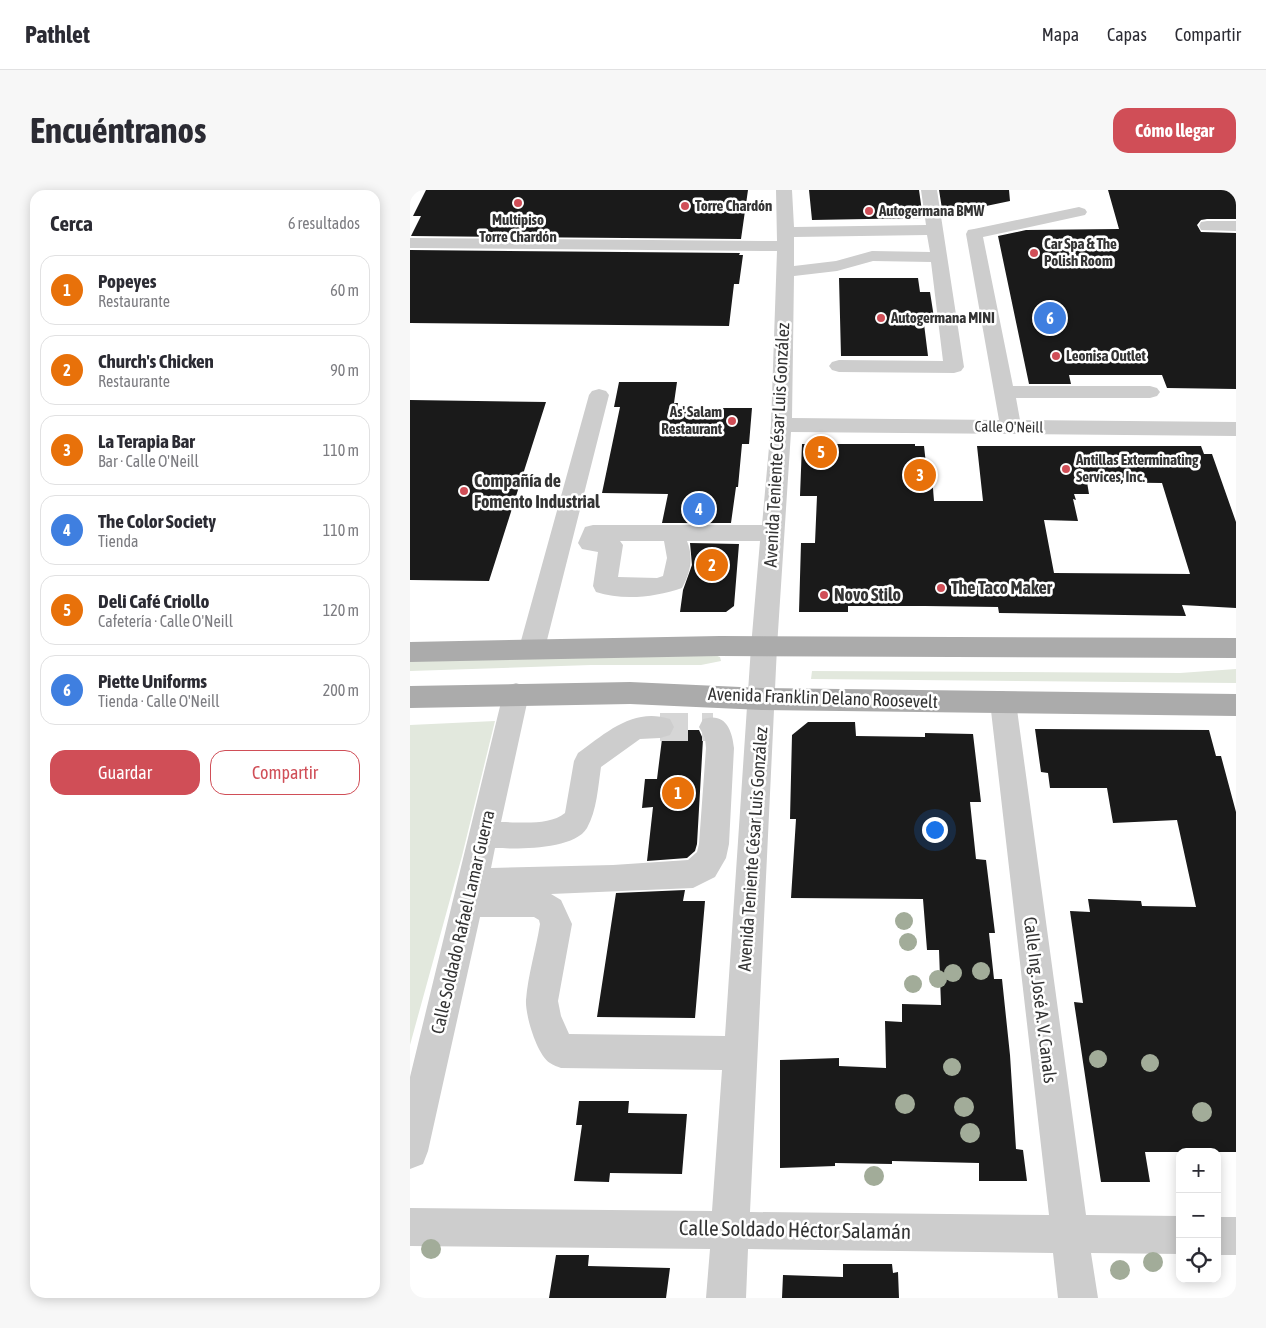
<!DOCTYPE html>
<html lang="es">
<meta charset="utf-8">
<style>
:root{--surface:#fff;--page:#f7f7f7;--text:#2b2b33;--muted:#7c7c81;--line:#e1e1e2;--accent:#d04e57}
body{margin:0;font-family:"Asap Condensed",sans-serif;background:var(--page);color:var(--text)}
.controls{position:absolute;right:15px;bottom:15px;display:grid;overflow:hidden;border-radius:10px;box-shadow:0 2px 12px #0003}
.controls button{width:45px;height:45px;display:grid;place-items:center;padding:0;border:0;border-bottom:1px solid var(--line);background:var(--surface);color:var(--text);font:25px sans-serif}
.you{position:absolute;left:524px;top:639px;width:18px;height:18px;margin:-12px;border:4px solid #fff;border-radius:50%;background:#1a73e8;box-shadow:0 0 0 8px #1a73e833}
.badge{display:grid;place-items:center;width:32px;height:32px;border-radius:50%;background:var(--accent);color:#fff;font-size:16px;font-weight:700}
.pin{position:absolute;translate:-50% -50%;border:2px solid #fff;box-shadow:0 1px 5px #0006}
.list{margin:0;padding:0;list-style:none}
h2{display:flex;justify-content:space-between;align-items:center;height:65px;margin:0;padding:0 20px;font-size:21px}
h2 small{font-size:16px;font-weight:400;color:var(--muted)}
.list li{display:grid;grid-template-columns:32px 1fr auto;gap:15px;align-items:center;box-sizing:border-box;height:70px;margin:0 10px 10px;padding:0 10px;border:1px solid var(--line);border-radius:15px}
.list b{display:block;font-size:19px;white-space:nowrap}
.list p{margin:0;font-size:16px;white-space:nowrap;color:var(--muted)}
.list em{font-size:16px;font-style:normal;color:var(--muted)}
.actions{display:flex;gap:10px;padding:15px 20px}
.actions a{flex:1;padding:11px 0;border:1px solid var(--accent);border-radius:15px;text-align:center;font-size:18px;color:var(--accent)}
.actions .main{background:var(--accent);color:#fff}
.icon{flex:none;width:28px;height:28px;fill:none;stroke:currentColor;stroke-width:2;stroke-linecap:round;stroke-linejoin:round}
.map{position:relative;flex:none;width:826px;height:1108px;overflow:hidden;border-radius:15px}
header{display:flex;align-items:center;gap:30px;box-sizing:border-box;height:70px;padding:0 25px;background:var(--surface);border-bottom:1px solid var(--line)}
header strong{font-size:24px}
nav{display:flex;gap:28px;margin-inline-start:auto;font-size:18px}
.intro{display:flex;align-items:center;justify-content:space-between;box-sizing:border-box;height:120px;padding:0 30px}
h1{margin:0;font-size:35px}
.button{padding:12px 22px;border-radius:15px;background:var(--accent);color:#fff;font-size:18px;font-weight:700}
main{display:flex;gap:30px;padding:0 30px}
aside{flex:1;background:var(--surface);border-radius:15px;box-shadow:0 2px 12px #0003}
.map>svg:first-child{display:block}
.green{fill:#e2e8dd}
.building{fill:#1a1a1a;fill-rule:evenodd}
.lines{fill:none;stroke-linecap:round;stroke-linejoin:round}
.minor-tunnel{stroke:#d6d6d6;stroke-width:28;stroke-dasharray:28 14;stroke-linecap:butt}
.minor{fill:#cdcdcd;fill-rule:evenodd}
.major{fill:#ababab;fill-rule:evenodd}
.tree{fill:#a2ac99}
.poi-dot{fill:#d04e57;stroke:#fff;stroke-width:2}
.labels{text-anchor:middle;stroke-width:5;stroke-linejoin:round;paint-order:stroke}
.far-poi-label{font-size:15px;font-weight:bold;fill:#333;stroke:#fff;text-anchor:start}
.far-street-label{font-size:15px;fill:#333;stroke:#fff}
.street-label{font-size:18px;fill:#333;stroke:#fff}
.poi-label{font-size:18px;font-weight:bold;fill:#333;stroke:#fff;text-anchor:start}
.near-street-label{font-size:21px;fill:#333;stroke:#fff}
</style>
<header>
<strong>Pathlet</strong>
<nav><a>Mapa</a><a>Capas</a><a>Compartir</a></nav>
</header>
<div class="intro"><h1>Encuéntranos</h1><a class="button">Cómo llegar</a></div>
<main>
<aside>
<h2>Cerca<small>6 resultados</small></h2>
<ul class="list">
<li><span class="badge" style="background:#e8710a">1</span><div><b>Popeyes</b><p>Restaurante</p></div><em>60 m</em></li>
<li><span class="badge" style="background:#e8710a">2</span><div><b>Church's Chicken</b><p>Restaurante</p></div><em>90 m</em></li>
<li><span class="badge" style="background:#e8710a">3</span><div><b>La Terapia Bar</b><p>Bar · Calle O'Neill</p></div><em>110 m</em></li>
<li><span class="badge" style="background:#3f7fe0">4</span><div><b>The Color Society</b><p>Tienda</p></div><em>110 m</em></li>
<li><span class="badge" style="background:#e8710a">5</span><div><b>Deli Café Criollo</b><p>Cafetería · Calle O'Neill</p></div><em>120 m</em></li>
<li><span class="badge" style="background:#3f7fe0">6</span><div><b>Piette Uniforms</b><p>Tienda · Calle O'Neill</p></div><em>200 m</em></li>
</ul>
<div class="actions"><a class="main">Guardar</a><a>Compartir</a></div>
</aside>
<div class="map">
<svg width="826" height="1108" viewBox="0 0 826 1108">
<rect width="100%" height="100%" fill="#fff"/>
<path class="green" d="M302,464L310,467L311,471L291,475H181L0,481V471Z
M826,479V493L401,489L402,481L770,483Z
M85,531L52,666L0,855V535Z"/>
<path class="building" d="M16,0H338L331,49L1,46L11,26H3Z
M399,0H509L513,28L402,30Z
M529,0H599L600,11L533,25Z
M698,0H826V29H797L791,30L787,35L791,42L826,43V199L757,198L752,185H659L661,194H619L588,46L616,40L709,39Z
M0,60L330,63L329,65H333L329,94H324L319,136L0,133Z
M429,88H508L510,102H520L525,134H514L518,166H431Z
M209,192H267L264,213H268L267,218H342L339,254H332L328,297H326L321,333H252L258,304L192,303L210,217H204Z
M0,210L136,212L79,391L0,390Z
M392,254H505V256H514L516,274H521L524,311H573L567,256H791L794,264H802L826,332V418L772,415L776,426L589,423L588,417L515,416H438V422H389L391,353H405L407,306H390ZM677,292L752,293L780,384L644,383L634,330L668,331L663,309L666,310L664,304H679Z
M280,353L329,354L324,416L316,422H270L273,400L282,375Z
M398,532H445L446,546L515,547V543L563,544L571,612H560L566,669L576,670L585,743H579L584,789H592L600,865L606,959L613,960L617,991H569V973L482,971V974L425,973V976L370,978V870L429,868V876L476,878L475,831L492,832V814L531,815L529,760H517L513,709L381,708L386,629H380L382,545Z
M625,539L799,540L806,566H811L826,622V962H735L740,992H691L664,812L673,813L660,721L680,722L678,709L731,711L732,716L786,717L767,630L703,633L697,598H640L638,583L631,582Z
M264,540H289L293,549L287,654L285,661L277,668L237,671L243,617L232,618L235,589H247L252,549L261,547Z
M275,700L273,711H295L285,828L187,827L206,703Z
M169,911H219L218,923L277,924L272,984L200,983L199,992L164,991L172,935H166Z
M146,1065H179L178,1076L260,1078L256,1108H139Z
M433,1074H482L483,1083L488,1082L489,1108H372L373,1085L433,1087Z"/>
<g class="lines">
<path class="minor-tunnel" d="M250,537H303"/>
<path class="minor" d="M366,0H382L384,37L516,35L511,0H527L554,177L551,181L544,183L429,182L422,180L419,176L422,172L429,170L533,171L521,72L463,71L427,81L384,86L382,228L589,230L556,44L558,40L564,39L669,17L675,19L677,22L675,25L573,47L603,196H740L747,198L750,202L747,206L740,208H606L610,230L826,232V246L381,242L367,457L340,1022L639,1025L580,512L584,504L593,501L602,504L606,512L676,1025L770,1026V1064L681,1063L688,1108H648L643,1063L338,1059L336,1108H296L300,1059L0,1056V1018L302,1021L312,880L151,878C148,877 143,875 140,873C127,865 115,825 116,810C118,785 126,759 130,734L129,730L124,727H70L18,961L13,974L0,979V887L93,504L97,496L106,493L115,496L119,504L91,632C110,632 139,636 155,623L164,571L168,563C196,543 223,517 260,529L264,537L260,545L250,548L230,549L191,577C188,597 187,620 177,638C164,660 108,659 85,658L81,678L203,675L278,670L287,662L289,654L296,558L295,548L289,537L293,529C315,522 322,539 324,558L319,654L316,668L305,687L283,698L141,704L151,710L162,734L148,811L151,826L159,844L315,846L341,457L350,351H277C284,368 280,383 272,398C246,407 213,411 186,402L183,396L188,362L172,359L168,353L175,337L183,335H352L361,235L367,61L0,58V48L367,51ZM517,45L520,62L462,61L426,71L384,76V47ZM210,351H254L257,368L253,386L247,388L208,387L213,355Z
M797,31H826V41L791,40L789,36L791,32Z
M189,199L196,201L199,205L135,458L131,465L122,468L113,465L109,458L179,205L182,201Z
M807,1027H826V1065H807Z"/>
<path class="major" d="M310,446L826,448V468L310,466L0,472V452Z
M220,492L352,498L826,504V526L352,520L220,514L0,518V496Z"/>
</g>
<g class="tree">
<circle cx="494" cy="731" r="9"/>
<circle cx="498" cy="752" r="9"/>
<circle cx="571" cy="781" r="9"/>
<circle cx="543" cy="783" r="9"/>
<circle cx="528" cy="789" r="9"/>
<circle cx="503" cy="794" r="9"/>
<circle cx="688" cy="869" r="9"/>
<circle cx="740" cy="873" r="9"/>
<circle cx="542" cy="877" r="9"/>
<circle cx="495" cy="914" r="10"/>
<circle cx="554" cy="917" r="10"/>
<circle cx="792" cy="922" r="10"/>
<circle cx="560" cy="943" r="10"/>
<circle cx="464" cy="986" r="10"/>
<circle cx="21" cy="1059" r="10"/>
<circle cx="743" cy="1072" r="10"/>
<circle cx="710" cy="1080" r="10"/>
</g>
<g class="poi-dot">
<circle cx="108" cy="13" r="5"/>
<circle cx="275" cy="16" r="5"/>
<circle cx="459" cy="21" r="5"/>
<circle cx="624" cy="63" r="5"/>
<circle cx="471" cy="128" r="5"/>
<circle cx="646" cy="166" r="5"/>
<circle cx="322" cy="231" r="5"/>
<circle cx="656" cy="279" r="5"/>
<circle cx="54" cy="301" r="5"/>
<circle cx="531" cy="398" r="5"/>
<circle cx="414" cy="405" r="5"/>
</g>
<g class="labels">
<g class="far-poi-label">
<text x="285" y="21">Torre Chardón</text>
<text x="469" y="26">Autogermana BMW</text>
<text x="108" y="35" text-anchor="middle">Multipiso<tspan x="108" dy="17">Torre Chardón</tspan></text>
<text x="634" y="59">Car Spa &amp; The<tspan x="634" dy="17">Polish Room</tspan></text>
<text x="481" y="133">Autogermana MINI</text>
<text x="656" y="171">Leonisa Outlet</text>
<text x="312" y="227" text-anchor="end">As' Salam<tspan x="312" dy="17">Restaurant</tspan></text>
<text x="666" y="275">Antillas Exterminating<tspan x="666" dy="17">Services, Inc.</tspan></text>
</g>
<g class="far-street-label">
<text transform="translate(599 237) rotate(1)" y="5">Calle O'Neill</text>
</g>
<g class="street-label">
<text transform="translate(367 255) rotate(-87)" y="6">Avenida Teniente César Luis González</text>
<text transform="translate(413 508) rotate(2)" y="6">Avenida Franklin Delano Roosevelt</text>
<text transform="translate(343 659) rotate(-86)" y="6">Avenida Teniente César Luis González</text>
<text transform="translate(53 732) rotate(-77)" y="6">Calle Soldado Rafael Lamar Guerra</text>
<text transform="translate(630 810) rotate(83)" y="6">Calle Ing. José A. V. Canals</text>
</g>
<g class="poi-label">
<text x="64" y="297">Compañía de<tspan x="64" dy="21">Fomento Industrial</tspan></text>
<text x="541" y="404">The Taco Maker</text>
<text x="424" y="411">Novo Stilo</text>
</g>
<g class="near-street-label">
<text transform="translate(385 1040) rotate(1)" y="7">Calle Soldado Héctor Salamán</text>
</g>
</g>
</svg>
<div class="controls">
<button>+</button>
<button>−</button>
<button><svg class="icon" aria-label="locate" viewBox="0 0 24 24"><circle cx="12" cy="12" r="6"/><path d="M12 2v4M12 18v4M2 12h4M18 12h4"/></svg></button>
</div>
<div class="you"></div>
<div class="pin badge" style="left:268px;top:603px;background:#e8710a">1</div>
<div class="pin badge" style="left:302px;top:375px;background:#e8710a">2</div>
<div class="pin badge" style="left:510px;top:285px;background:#e8710a">3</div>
<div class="pin badge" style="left:289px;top:319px;background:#3f7fe0">4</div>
<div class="pin badge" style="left:411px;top:262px;background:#e8710a">5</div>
<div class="pin badge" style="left:640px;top:128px;background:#3f7fe0">6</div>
</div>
</main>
